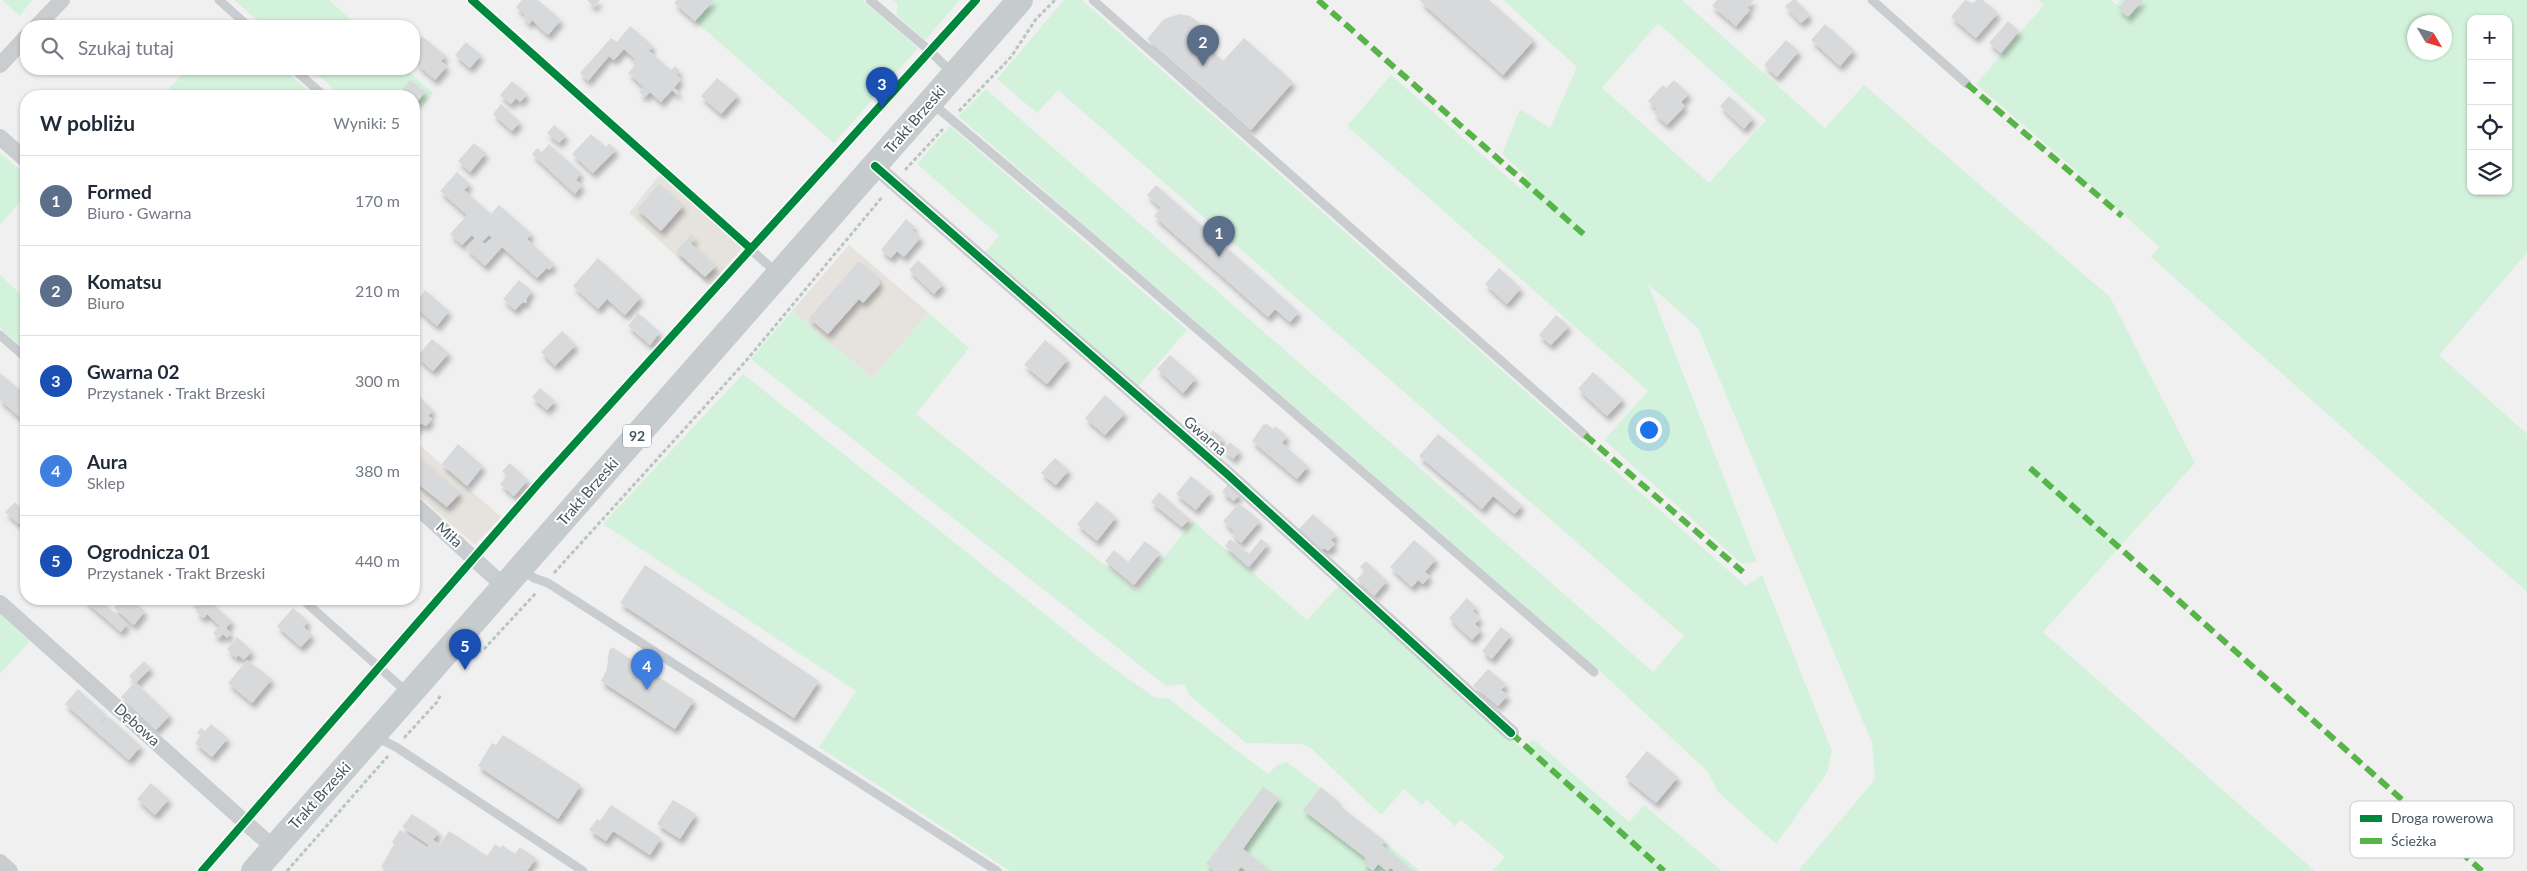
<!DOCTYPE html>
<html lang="pl">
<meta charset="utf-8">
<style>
:root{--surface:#fff;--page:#f2f2f3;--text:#1f2937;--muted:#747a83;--line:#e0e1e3;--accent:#1a73e8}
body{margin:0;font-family:Lato,sans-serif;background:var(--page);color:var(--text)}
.controls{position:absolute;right:15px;top:15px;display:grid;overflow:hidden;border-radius:10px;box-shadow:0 1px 4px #0004}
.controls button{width:45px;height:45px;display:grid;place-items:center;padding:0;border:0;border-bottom:1px solid var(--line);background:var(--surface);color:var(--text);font:25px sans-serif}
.compass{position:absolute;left:2407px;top:15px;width:45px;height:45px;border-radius:50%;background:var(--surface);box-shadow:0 1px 4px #0004;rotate:128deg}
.you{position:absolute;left:1648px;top:429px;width:18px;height:18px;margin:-12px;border:4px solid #fff;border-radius:50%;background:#1a73e8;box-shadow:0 0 0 8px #1a73e833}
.badge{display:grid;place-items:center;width:32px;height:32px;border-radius:50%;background:var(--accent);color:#fff;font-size:16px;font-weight:700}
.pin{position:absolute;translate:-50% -41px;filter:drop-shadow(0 1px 2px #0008)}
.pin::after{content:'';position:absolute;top:26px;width:18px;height:15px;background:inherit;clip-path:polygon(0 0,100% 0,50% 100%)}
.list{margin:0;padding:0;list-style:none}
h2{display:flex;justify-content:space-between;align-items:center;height:65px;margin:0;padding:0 20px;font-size:21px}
h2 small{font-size:16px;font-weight:400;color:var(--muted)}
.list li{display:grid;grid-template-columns:32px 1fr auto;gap:15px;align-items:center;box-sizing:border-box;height:90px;padding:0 20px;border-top:1px solid var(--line)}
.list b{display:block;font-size:19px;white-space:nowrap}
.list p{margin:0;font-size:16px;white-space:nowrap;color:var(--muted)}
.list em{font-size:16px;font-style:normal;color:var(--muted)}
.icon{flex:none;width:28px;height:28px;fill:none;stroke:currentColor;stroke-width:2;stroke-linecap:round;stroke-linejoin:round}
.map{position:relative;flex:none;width:2527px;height:871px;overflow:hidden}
.search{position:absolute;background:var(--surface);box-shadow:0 1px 4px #0004;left:20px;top:20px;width:400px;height:55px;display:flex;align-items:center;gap:12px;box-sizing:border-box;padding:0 18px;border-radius:20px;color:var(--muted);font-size:19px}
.panel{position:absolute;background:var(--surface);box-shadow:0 1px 4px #0004;left:20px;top:90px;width:400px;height:515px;border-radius:20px}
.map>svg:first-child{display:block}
.commercial{fill:#e6e3de}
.green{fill:#d3f2db;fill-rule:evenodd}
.building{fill:#d8d9da;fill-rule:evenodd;filter:url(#shadow)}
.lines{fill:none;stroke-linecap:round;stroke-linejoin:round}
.path{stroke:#b7c6c0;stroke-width:3;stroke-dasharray:4 2.5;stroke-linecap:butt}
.lane{stroke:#cacdd0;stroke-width:9}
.street{stroke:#cacdd0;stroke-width:16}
.primary{stroke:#c6cbce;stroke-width:26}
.quiet{stroke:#57b448;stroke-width:6;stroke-dasharray:12 6;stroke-linecap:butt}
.cycleway-casing{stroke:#fff;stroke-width:11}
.cycleway{stroke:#00873e;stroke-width:8}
.labels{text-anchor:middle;stroke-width:4;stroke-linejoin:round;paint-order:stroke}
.shield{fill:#fff;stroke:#7d898f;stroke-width:1}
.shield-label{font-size:14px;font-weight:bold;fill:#45565f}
.street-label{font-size:15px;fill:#45565f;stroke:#fff}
.key{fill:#fff;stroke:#c7cccf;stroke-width:1}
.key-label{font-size:14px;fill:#45565f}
</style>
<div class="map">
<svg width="2527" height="871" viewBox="0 0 2527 871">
<defs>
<filter id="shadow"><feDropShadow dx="3" dy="5.5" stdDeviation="2.5" flood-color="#0004"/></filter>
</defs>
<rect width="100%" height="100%" fill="#f1f0f0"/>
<path class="commercial" d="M661,173L742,248L709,286L629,213Z
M849,245L929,313L872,378L792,311Z
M414,440L501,517L475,545L414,492Z"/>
<path class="green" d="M2,0H32L20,16Z
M234,0H329L358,26H264Z
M714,0H862L918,48L834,143L695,21Z
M893,0H960L925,40L896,14L898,4Z
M1064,0H1082L1746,586L1762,575L1832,751L1827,773L1776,844L1718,792L1707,771L1601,672L958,116L986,89L1653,672L1684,636L1058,90L1037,113L997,79Z
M1503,0H1682L1825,128L1864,85L2110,297L2195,463L2043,632L2315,871H1798L1875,779L1872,743L1698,328L1648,284L1757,562L1741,563L1604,440L1648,391L1347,126L1391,75L1521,189L1527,177L1502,154L1520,109L1550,128L1577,67ZM1658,23L1766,120L1709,183L1602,88Z
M2038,0H2110L2116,5L2121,0H2527V253L2439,355L2527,434V592L2151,257L2159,247L2055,152L1976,84L2044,5ZM2471,19H2508V191H2471ZM2414,22H2444V52H2414Z
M187,69H283L314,96H177L169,89Z
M311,69H406L433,93L414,117V96H342Z
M950,126L1187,330L1136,389L983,255L999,236L917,164Z
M0,153L26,175V195L0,225Z
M0,275L26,299V351L0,328Z
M792,311L872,378L929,313L969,348L916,414L1137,591L1193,521L1307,620L1340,584L1523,749L1533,739L1629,822L1644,805L1722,871H1492L1505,857L1461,820L1455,826L1427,800L1422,805L1404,789L1381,815L1312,749L1301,744L1246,743L1189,695L1184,684L1166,686L751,359Z
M743,374L1101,659L1154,697L1169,699L1268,774L1277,765L1287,762L1339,802L1338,804L1420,871H1010L819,747L856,691L603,524Z
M0,614L30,641L0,674Z"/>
<path class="building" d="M522,0H538L561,20L548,35L532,20L529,24L523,17L525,15L516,7Z
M587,0H600L594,7Z
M677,0H714L695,21L674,3Z
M1419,0H1489L1534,40L1503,75Z
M1717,0H1754L1747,8L1750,10L1736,26L1712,6Z
M1793,0H1796L1810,15L1801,23L1785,6Z
M1965,0L1973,3L1976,0H1983L1998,13L1976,38L1951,17Z
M2125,0H2143L2128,17L2118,8Z
M1179,14L1190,16L1198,22L1204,33V38L1201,41L1223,61L1244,38L1293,82L1251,130L1147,39L1164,19Z
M2008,21L2019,31L2001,53L1989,43Z
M1825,24L1854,50L1840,66L1811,40Z
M630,26L653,46L649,51L671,70L675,66L680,71L676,75L681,79L674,88L679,92L677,95L672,90L661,102L650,92L645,97L639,92L644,87L628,73L635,65L632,62L635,59L624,49L614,60L609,56L588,81L580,73L611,38L617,42Z
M422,36L446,56L441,61L447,66L435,80L416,63L421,57L414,51V46Z
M1786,40L1799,51L1777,77L1764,65Z
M466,42L481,55L470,68L455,55Z
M717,78L738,95L721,114L701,96Z
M410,80L425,92L414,106V96H404L400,93Z
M1674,80L1689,94L1681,102L1685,106L1667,125L1654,113L1657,109L1648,101L1663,85L1666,88Z
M512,81L527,94L520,102L516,98L511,104L500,95Z
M45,90L53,96H40Z
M1729,96L1753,118L1744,129L1720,106Z
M501,104L520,122L512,131L493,114Z
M554,125L566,135L559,143L547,133Z
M591,134L606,147L609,143L616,150L593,173L572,154Z
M474,143L486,153L470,172L458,161Z
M549,144L581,173L576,180L582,185L575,194L532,154L537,148L542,152Z
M457,172L470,184L464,190L491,214L499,205L532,234L527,239L554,264L549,270L547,268L537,278L502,247L485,266L466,248L475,238L472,235L462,245L450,234L467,215L440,191ZM489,235L492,238L485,244L482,242Z
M659,184L683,206L661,231L637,209Z
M1156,185L1299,312L1290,322L1275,309L1268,317L1154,216L1161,208L1147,195Z
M906,219L915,227L912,230L921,237L904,257L897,251L891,258L881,250Z
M691,235L695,238L690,243L716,266L705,277L676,251Z
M598,258L641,297L625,315L607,299L598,309L573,286Z
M918,260L943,284L934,294L909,270Z
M859,261L878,278L880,284L863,303L859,299L828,334L809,318Z
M1499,268L1521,288L1507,304L1485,284Z
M519,280L532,291L527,298V303L523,302L515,310L503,299Z
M425,290L449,311L437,326L414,306Z
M638,313L660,332L650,345L628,326Z
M1556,315L1569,326L1551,345L1539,335Z
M562,331L576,345L555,366L541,352Z
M432,339L449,353L433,371L417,357Z
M1045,340L1068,359L1047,384L1024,365Z
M1170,355L1196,378L1183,393L1157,369Z
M1593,372L1623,399L1607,416L1578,389Z
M0,373L26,395L25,422L0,400Z
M540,388L555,401L547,410L532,397Z
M414,392L433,410L428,416L432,419L426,426L421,423L414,432Z
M1105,395L1125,413L1105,435L1085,418Z
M1195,420L1210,434L1213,430L1223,439L1212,452L1187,428Z
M1267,424L1273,429L1275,426L1287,436L1282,443L1308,466L1297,479L1252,441L1263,425Z
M1438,434L1522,505L1515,514L1493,496L1482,509L1419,456Z
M1230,442L1240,451L1233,459L1223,450Z
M458,444L483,466L467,486L442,464Z
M416,455L460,493L447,507L414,481V458Z
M1055,458L1069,470L1056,485L1041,473Z
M510,463L528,480L514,496L500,484L507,476L502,471Z
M1191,476L1211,492L1196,510L1176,494Z
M1228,484L1240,494L1234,501L1222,492Z
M1159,492L1190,519L1182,527L1151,502Z
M1097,501L1116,517L1097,541L1077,524Z
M15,502L26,513V517L19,524L5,512Z
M1239,503L1260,521L1241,543L1232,534L1234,531L1223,521Z
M1313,514L1336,535L1331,540L1335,544L1328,551L1324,548L1321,552L1297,531Z
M1230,539L1249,554L1261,539L1268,544L1249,567L1225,546Z
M1414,540L1436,559L1425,572L1430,576L1423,584L1418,580L1412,587L1390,567Z
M1145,541L1160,553L1134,585L1105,561L1114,550L1128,562Z
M1366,561L1387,581L1374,596L1357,579L1365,571L1360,567Z
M645,565L819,681L794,718L620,603Z
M1467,598L1476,607L1473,611L1480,618L1475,624L1481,630L1472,640L1449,618Z
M83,599H99L127,624L121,632Z
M122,599H130L145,611L134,625L114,608Z
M190,599H207L232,621L226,628L231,633L227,638L223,634L219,638L213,633L220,626L207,614L204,618L196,612L200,608Z
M293,608L308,621L304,627L312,635L301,647L277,626Z
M1501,627L1511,635L1492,659L1482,651Z
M237,637L252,651L244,660L238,655L236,658L227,649Z
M612,647L694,700L675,729L601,681L607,669L609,651Z
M247,660L272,679L252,703L228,683Z
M144,661L151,668L136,683L129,676Z
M1488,669L1506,684L1501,690L1508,695L1498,706L1473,686Z
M135,682L170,715L156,730L121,697Z
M78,689L106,715L99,726L108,716L141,746L129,760L65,704Z
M211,724L228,738L212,757L195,743L201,736L197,733L201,728L205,731Z
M503,735L581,785L558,819L478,766L492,743L496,745Z
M1647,751L1678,777L1656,803L1625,777Z
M151,783L169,799L155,815L137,799Z
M1263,787L1279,798L1243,849L1270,871H1246L1241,867L1238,871H1214L1206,864Z
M1321,787L1339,802L1337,804L1385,841L1382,845L1413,871H1394L1391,868L1387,871L1378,864L1373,871L1363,863L1366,858L1303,810Z
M673,800L696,814L680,839L657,824Z
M611,805L661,838L650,855L613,831L606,841L589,830L597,819L600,821Z
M412,814L439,832L433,840L440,845L449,831L487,856L495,844L501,848L502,845L515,854L520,847L536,858L527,871H384L385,869L381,867L394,844L392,842L400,830L427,848L429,845L402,827Z"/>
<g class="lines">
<path class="path" d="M959,111L1011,57L1036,19L1055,0
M905,170L943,129
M554,573L745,362L883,196
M478,652L484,649L536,593
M404,738L437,702L441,694
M287,871L388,756"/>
<path class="lane" d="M219,0L248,26
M472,0L777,273
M870,0L930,51L952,73
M1093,0L1585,435
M1872,0L1967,84
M294,69L324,96
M933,104L1087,234L1594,672
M0,335L26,358
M523,570L534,578L548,583L997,871
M302,599L408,693
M376,737L396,747L583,871"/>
<path class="street" d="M37,26L62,0
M0,65L26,37
M0,137L26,160
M875,166L1227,474L1511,733
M414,504L505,587
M0,603L274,848
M0,862L10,871"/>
<path class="primary" d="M254,871L1020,0"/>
<path class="quiet" d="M1318,0L1588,238
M1967,84L2122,216
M1585,435L1743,572
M2030,468L2482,871
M1511,733L1664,871"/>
<defs>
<path id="cycleway" d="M472,0L750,248
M875,166L1227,474L1511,733
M202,871L539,483L976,0"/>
</defs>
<use href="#cycleway" class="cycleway-casing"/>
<use href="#cycleway" class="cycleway"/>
</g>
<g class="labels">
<rect class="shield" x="623" y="424.5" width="28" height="23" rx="4"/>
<g class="shield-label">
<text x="637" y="441">92</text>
</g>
<g class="street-label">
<text transform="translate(915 120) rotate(-49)" y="5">Trakt Brzeski</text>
<text transform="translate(1205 436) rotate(41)" y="5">Gwarna</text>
<text transform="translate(588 492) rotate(-49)" y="5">Trakt Brzeski</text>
<text transform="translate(449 535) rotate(42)" y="5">Miła</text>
<text transform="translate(137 725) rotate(42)" y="5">Dębowa</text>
<text transform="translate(320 796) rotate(-48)" y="5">Trakt Brzeski</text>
</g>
</g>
<rect x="2350" y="801" width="164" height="57" rx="8" class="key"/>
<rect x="2360" y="815" width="22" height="7" fill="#00873e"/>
<rect x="2360" y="838" width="22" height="6" fill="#57b448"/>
<g class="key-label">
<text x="2391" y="823">Droga rowerowa</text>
<text x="2391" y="846">Ścieżka</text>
</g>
</svg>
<div class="controls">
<button>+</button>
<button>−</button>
<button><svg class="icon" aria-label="locate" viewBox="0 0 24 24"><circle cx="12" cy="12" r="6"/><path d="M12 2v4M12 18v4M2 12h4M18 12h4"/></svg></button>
<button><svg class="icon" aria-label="layers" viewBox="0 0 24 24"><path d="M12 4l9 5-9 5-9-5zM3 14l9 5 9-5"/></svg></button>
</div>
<svg class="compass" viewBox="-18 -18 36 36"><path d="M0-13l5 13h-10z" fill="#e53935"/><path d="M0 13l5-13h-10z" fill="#747a83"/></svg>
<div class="you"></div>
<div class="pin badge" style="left:1219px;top:257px;background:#5c6f8a">1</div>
<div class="pin badge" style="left:1203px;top:66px;background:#5c6f8a">2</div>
<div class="pin badge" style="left:882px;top:108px;background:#1a4fb4">3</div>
<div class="pin badge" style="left:647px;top:690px;background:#3f7fe0">4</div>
<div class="pin badge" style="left:465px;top:670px;background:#1a4fb4">5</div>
<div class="search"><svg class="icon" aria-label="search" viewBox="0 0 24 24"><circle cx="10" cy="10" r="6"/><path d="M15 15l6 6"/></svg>Szukaj tutaj</div>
<section class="panel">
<h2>W pobliżu<small>Wyniki: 5</small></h2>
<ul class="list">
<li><span class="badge" style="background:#5c6f8a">1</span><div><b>Formed</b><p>Biuro · Gwarna</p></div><em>170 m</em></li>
<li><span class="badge" style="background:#5c6f8a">2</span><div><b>Komatsu</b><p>Biuro</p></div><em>210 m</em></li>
<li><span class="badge" style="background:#1a4fb4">3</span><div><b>Gwarna 02</b><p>Przystanek · Trakt Brzeski</p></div><em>300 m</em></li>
<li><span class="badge" style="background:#3f7fe0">4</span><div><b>Aura</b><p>Sklep</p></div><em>380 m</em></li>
<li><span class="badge" style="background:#1a4fb4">5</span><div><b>Ogrodnicza 01</b><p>Przystanek · Trakt Brzeski</p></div><em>440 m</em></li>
</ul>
</section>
</div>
